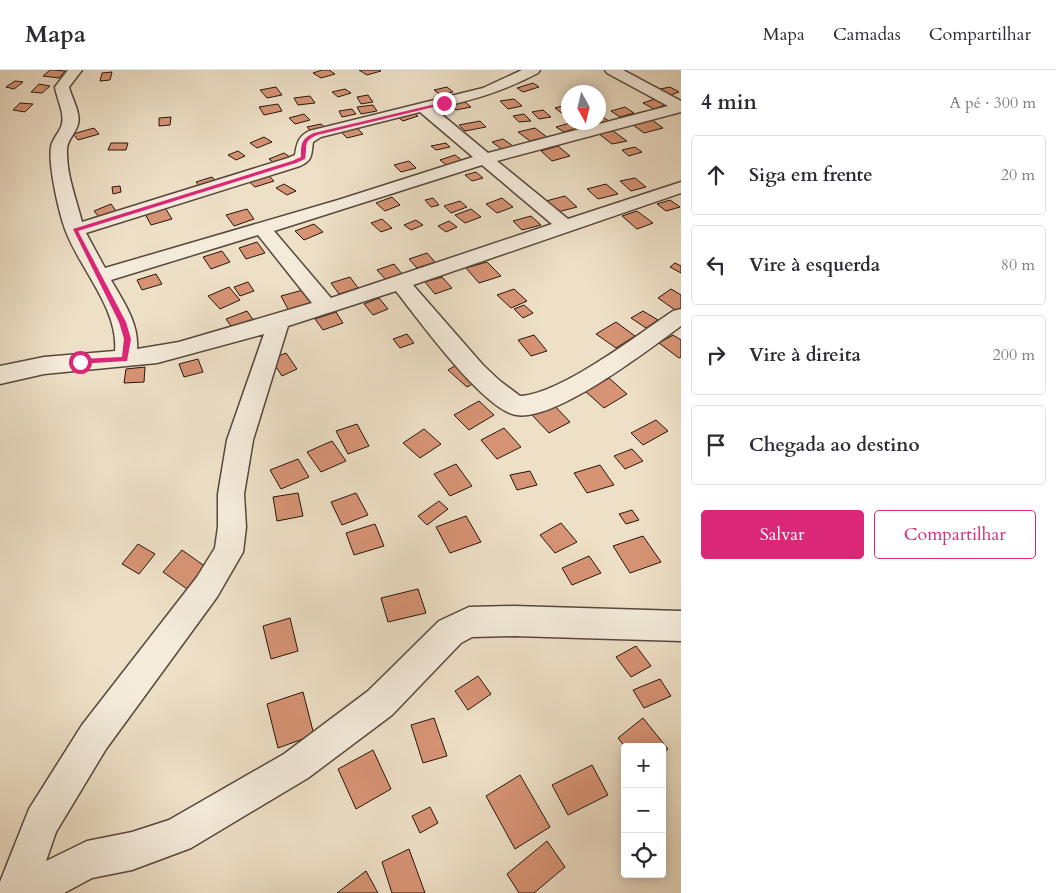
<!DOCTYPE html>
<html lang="pt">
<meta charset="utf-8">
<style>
:root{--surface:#fff;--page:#f2f2f3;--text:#2b2b33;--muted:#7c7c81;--line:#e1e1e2;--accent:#db2777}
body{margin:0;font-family:Cardo,serif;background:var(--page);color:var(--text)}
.controls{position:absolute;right:15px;bottom:15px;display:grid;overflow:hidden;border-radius:5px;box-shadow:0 2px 12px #0003}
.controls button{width:45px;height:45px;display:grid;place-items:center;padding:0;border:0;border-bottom:1px solid var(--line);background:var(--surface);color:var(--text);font:25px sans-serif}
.compass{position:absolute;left:561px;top:15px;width:45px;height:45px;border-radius:50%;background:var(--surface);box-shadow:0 2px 12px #0003;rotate:172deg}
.stop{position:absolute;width:15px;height:15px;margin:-11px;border:4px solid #db2777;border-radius:50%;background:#fff}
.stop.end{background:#db2777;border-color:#fff;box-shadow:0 1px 5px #0008}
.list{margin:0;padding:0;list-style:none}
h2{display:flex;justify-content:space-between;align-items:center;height:65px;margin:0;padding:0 20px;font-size:21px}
h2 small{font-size:16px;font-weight:400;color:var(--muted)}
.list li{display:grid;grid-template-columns:32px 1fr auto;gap:15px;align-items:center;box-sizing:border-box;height:80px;margin:0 10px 10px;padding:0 10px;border:1px solid var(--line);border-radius:5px}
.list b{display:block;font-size:19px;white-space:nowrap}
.list em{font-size:16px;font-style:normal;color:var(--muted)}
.actions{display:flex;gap:10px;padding:15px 20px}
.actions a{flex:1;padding:11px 0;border:1px solid var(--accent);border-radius:5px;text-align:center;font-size:18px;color:var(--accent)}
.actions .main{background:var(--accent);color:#fff}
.icon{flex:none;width:28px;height:28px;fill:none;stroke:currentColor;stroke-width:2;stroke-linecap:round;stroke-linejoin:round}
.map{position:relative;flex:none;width:681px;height:823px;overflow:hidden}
header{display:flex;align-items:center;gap:30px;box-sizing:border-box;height:70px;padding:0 25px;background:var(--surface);border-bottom:1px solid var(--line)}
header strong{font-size:24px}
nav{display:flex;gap:28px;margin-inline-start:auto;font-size:18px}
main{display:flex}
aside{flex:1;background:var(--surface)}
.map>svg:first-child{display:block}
.building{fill:#d79475;stroke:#25150d}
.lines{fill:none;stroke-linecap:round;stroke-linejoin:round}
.street-casing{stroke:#57483c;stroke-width:3}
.street{fill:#f4ebdb;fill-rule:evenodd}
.route{fill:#db2777}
</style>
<header>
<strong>Mapa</strong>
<nav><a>Mapa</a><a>Camadas</a><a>Compartilhar</a></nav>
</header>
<main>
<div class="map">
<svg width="681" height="823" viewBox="0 0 681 823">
<rect width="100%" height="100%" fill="#eee0c7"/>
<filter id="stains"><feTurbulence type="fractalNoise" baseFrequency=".004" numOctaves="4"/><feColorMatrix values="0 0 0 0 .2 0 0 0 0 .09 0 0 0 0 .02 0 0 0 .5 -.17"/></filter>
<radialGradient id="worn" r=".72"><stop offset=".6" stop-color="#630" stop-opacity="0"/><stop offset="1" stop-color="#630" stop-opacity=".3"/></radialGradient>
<path class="building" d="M50,0H53L65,1L59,8L43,6Z
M322,0H329L335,4L321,8L313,3Z
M359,0H380L381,1L367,5Z
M112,2L110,10L100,11L102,3Z
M15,11L23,12L14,19L6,17Z
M533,13L539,17L523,22L517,18Z
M39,14L50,16L42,23L31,22Z
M276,17L282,25L267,28L260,20Z
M447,17L453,22L441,25L434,20Z
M670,17L679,22L670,25L660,19Z
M345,19L351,23L338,27L332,22Z
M368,25L373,32L361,34L357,27Z
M310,26L315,33L298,35L294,28Z
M514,29L522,36L508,39L500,31Z
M655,29L665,35L654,39L643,33Z
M465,32L471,37L456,40L450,35Z
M20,33L33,34L25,42L13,40Z
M278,34L282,41L264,45L259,37Z
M373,35L377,41L361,44L357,37Z
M566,35L568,37V42L563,44L555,38Z
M625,37L634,43L620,47L611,41Z
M352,39L356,44L342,47L339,41Z
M543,40L551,47L539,49L532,42Z
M411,41L418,46L403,51L396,46Z
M304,44L310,50L295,54L289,48Z
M524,44L531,51L519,52L513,46Z
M598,44L609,51L595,56L590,52H598Z
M171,47L170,55L159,56V48Z
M652,50L663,58L644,63L633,55Z
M480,51L486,57L465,61L459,55Z
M570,53L577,58L564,62L556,57Z
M321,54L327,59L313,63L307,57Z
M94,58L99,64L78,70L73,64Z
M357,58L363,64L347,68L341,62Z
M535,58L547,67L530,71L518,62Z
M613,61L627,71L612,74L599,64Z
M264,67L272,72L257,78L250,73Z
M503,69L513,76L503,80L492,72Z
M111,73H128L126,80H108Z
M446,73L450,77L436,80L431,76Z
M558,76L570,86L552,91L541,81Z
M635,77L642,82L629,86L622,80Z
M238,81L245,86L236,90L228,85Z
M284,83L293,89L278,96L269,89Z
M455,85L463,91L448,96L440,90Z
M409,91L416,98L401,102L394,95Z
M476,102L483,108L472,111L465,105Z
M266,103L274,111L255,117L246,109Z
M212,107L218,113L202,119L196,112Z
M635,108L646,117L631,121L620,111Z
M284,114L296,121L287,125L276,118Z
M606,114L618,124L598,129L587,119Z
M120,116L121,122L113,124L112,117Z
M565,126L577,137L558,142L546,131Z
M392,127L400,135L385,141L376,133Z
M433,128L439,135L431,137L425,130Z
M502,128L513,137L497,143L486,134Z
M670,130L680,137L666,141L657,134Z
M460,131L467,137L451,143L444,136Z
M111,134L116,141L99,147L94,141Z
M164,136L172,149L151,155L144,142Z
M247,139L254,149L234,156L226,145Z
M471,139L481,147L465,153L455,145Z
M637,141L653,153L637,159L622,146Z
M531,146L541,155L522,160L513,151Z
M382,149L392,158L381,162L371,153Z
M416,150L423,155L411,160L404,155Z
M449,151L457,157L446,162L438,156Z
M314,154L323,162L304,170L295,161Z
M257,172L265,183L246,189L239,178Z
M222,181L230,192L211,199L203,187Z
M427,183L435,192L417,198L409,189Z
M487,192L501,206L479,213L466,198Z
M675,193L681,196V203L670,197Z
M394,194L403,205L386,210L377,200Z
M156,204L162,214L142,220L137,210Z
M350,207L358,218L339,224L331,213Z
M442,207L452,218L435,224L425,212Z
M248,212L254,221L240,226L234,217Z
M229,217L240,230L220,239L208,226Z
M514,219L527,231L511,238L497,225Z
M671,219L681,225V240L678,242L658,228Z
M303,220L312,234L289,241L281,226Z
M379,228L388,239L373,245L364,234Z
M524,235L533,243L523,248L514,239Z
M247,241L254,251L233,259L226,249Z
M643,241L658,250L646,258L631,248Z
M336,242L343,253L323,260L315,249Z
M616,252L635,266L616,278L596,264Z
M407,264L414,273L400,278L393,269Z
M534,265L547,281L531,286L518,270Z
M673,265L681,270V287L679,288L659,273Z
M286,283L297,299L282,306L271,289Z
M198,289L203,302L184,307L179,294Z
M460,293L480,310L467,317L448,300Z
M145,297L144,312L124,313L126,299Z
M609,308L627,324L604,338L585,321Z
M479,331L494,345L469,360L454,345Z
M552,333L570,352L549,363L531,344Z
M656,350L668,361L643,375L631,363Z
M357,354L369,376L348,384L336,361Z
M504,358L521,377L497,389L481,370Z
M424,359L441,374L420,388L403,373Z
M332,371L346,391L321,402L307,382Z
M632,379L643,391L625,399L614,386Z
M298,389L309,407L281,419L270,400Z
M456,394L472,416L450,426L434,404Z
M600,395L614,415L587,423L574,403Z
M530,401L537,415L517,420L510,405Z
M298,423L303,446L277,451L273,427Z
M356,423L368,445L342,455L331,432Z
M439,431L448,439L427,455L418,446Z
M632,440L639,450L626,454L619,444Z
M466,446L481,472L450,483L436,457Z
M561,453L577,472L555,483L540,465Z
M375,454L384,476L354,485L346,463Z
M643,466L661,492L630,503L613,476Z
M138,474L155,484L139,504L122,494Z
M182,480L206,497L187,519L163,502Z
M589,486L601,503L572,515L562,498Z
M418,519L426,543L388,552L381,528Z
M290,548L298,581L271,589L263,556Z
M636,576L651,596L631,607L616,587Z
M478,606L491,624L468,640L455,621Z
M660,609L671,626L644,638L633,620Z
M303,622L314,665L278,678L267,634Z
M434,648L447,686L423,693L411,655Z
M643,648L668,679L662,684V677H625L618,668Z
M373,680L391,719L356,739L338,699Z
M592,695L608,725L568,745L552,715Z
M520,705L550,757L515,779L486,726Z
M430,737L438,753L420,763L412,746Z
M547,771L565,797L534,823H519L507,804Z
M409,779L425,823H392L382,792Z
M366,801L378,823H337Z"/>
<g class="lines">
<defs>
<path id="street" d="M68,0H82L69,17C72,29 81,43 78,54C76,63 67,70 67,79C66,104 76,128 82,152L288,88L295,85C297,73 298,67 309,61L483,18L522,0H540L538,3C502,22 474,29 435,39L488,83L668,36L607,3L605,0H623L681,31V42L497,91L568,149L681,112V123L413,215L483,295L500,311L520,326C561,324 637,265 673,241L681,239V256C648,280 555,352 516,345C483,339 418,249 396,221L288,256L253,370L244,424L246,457L243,482L217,527L106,679L56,762L46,791L87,771L132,762L169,750L284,684L368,621L439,551L469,537L514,536L681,541V571L514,566L472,567L461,573L392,645L308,708L191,778L132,800L92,808L64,823H0V812L29,739L82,655L197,507L215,478L218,457V424L227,370L264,264L157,293L44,304L0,314V296L44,287L115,281C119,239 79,198 65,159C59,142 48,95 51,77C52,70 58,64 61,57C66,45 57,30 55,17ZM420,42L473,87L338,130L105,198L86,163L300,96C313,90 311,85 313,72L321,67ZM482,95L552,154L331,228L274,161ZM258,165L312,233L179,272L137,279C139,253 123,231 111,210Z"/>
</defs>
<use href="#street" class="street-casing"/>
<use href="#street" class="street"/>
</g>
<path class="route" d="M444,32L446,34L317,65C302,72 308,75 305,89L296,93L78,161L126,252L131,269L127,291L77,294L76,292L80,289L122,287L124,269L119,252L73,159L292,91L301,87C301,74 301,69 314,63Z"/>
<rect width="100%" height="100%" filter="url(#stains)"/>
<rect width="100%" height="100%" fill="url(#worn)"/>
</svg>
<div class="controls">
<button>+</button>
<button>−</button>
<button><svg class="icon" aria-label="locate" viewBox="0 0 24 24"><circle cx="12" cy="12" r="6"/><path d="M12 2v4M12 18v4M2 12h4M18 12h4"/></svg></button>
</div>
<svg class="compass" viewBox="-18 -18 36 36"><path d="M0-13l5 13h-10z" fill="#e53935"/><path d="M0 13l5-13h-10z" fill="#7c7c81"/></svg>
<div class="stop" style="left:80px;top:292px"></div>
<div class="stop end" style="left:444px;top:33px"></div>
</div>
<aside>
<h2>4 min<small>A pé · 300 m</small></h2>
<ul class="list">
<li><svg class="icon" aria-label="ahead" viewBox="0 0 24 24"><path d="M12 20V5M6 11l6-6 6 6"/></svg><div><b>Siga em frente</b></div><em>20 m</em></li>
<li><svg class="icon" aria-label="left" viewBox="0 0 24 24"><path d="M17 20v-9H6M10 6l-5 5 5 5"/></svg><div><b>Vire à esquerda</b></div><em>80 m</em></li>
<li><svg class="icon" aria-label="right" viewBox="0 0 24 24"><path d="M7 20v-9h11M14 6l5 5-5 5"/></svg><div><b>Vire à direita</b></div><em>200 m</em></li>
<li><svg class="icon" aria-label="arrive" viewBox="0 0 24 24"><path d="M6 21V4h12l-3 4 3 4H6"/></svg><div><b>Chegada ao destino</b></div></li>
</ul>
<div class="actions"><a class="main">Salvar</a><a>Compartilhar</a></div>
</aside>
</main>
